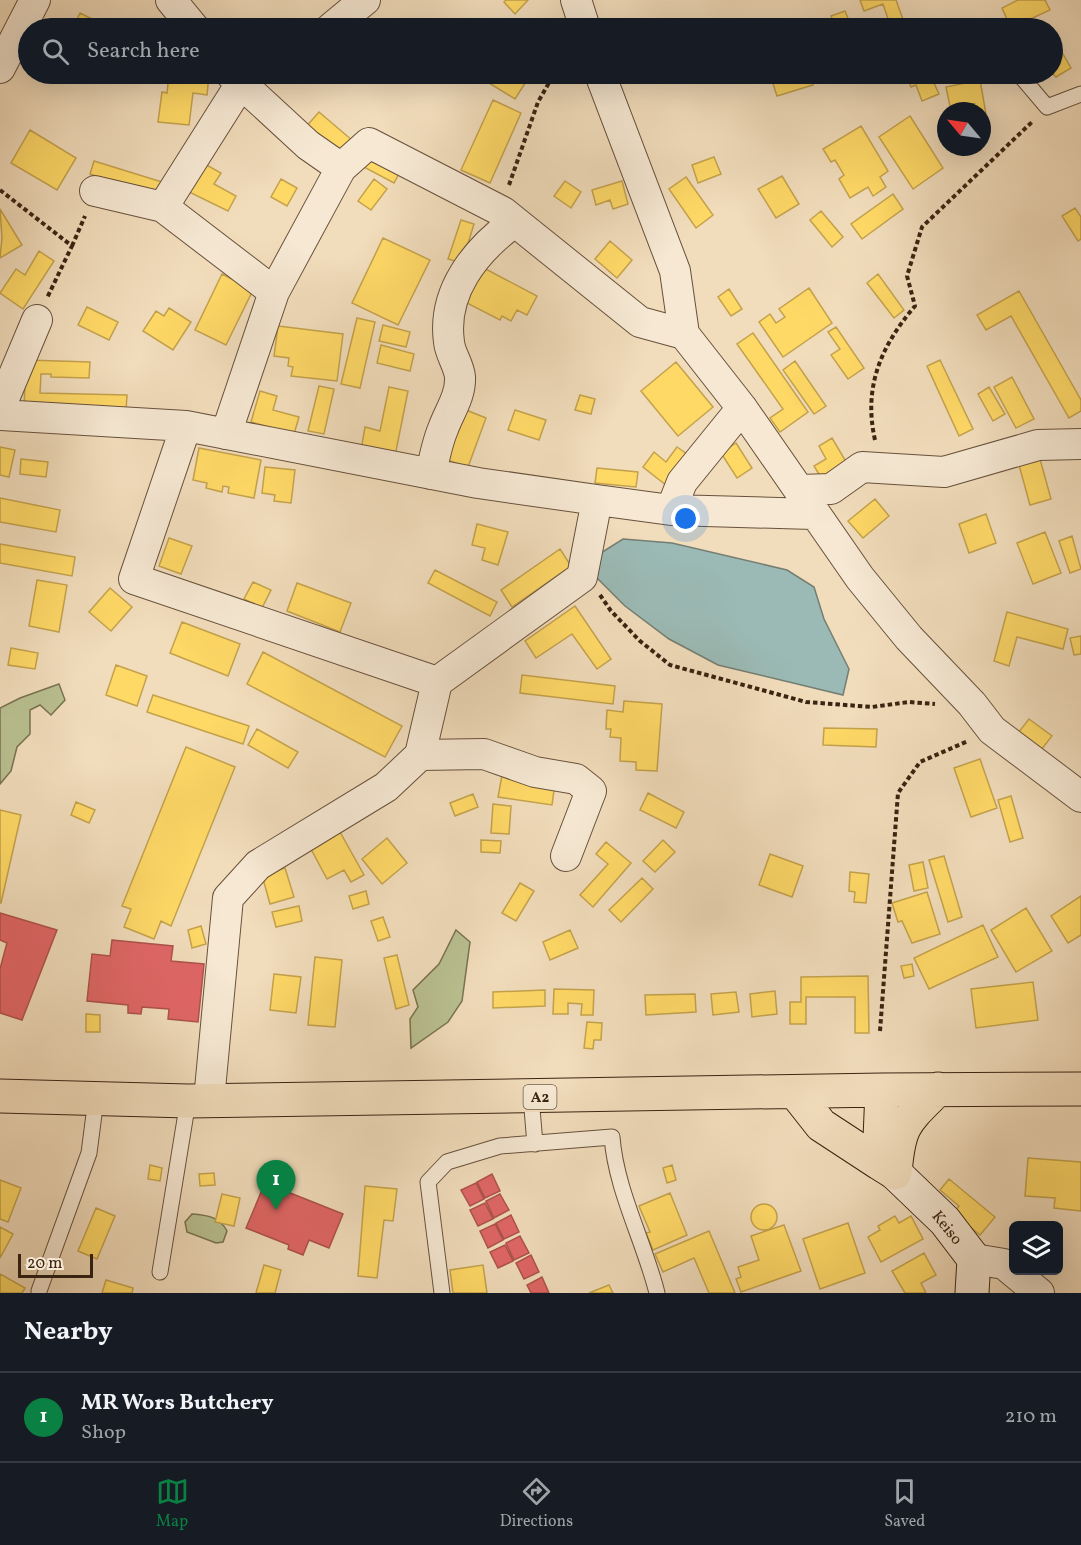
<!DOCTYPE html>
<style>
:root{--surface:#171b24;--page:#242831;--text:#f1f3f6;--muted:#9ea1a6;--line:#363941;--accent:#0b8043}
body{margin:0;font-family:Vollkorn,serif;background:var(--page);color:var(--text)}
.controls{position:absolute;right:18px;bottom:18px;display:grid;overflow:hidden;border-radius:9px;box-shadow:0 6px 24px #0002}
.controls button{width:54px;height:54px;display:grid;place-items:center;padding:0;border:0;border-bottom:2px solid var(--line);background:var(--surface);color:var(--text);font:30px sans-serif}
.compass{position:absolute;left:937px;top:102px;width:54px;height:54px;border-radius:50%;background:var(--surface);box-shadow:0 6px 24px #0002;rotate:299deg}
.scale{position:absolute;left:18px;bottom:15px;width:75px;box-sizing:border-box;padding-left:6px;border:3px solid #3a2311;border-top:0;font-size:16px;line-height:21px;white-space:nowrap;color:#3a2311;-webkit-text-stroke:4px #f6e8d3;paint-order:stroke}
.you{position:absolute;left:686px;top:519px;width:21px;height:21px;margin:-15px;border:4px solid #fff;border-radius:50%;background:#1a73e8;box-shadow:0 0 0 9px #1a73e833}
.badge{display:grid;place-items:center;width:39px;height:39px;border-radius:50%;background:var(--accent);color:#fff;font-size:20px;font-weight:700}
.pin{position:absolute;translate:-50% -50px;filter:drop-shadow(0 2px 3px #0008)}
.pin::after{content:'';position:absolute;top:32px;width:21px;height:18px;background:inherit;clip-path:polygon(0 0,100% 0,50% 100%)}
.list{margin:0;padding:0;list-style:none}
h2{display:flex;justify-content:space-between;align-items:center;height:78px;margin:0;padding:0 24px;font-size:26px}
h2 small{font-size:20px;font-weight:400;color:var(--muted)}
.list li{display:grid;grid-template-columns:39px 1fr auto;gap:18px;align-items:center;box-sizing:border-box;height:90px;padding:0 24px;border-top:2px solid var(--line)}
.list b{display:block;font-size:22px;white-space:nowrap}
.list p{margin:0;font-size:20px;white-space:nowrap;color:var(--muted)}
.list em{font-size:20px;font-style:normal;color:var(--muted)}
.icon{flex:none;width:33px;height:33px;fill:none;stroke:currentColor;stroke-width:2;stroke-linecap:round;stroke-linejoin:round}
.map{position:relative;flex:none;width:1081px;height:1293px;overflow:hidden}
.search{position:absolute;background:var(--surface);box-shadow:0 6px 24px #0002;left:18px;right:18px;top:18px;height:66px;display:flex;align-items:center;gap:15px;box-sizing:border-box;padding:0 21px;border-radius:33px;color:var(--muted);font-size:22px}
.sheet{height:168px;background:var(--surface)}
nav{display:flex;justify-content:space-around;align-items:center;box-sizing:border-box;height:84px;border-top:2px solid var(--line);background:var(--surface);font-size:16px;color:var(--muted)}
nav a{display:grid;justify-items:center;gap:3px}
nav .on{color:var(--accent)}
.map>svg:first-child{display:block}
.green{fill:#b9c091;stroke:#7a7251;stroke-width:1.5}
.water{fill:#9bbab5;stroke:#747e73;stroke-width:1.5}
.homes{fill:#ffd966;stroke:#c4a24c;stroke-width:1.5}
.shops{fill:#e06666;stroke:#ae524c;stroke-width:1.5}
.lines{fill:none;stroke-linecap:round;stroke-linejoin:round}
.lane-casing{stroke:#68513c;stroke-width:17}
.street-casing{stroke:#68513c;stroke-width:32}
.secondary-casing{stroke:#3a2311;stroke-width:35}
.primary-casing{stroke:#3a2311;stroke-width:35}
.path{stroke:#3a2311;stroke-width:4;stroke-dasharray:4.5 3;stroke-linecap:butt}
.lane{stroke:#f6e8d3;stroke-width:15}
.street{stroke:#f6e8d3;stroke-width:30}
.secondary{stroke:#f6e8d3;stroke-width:33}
.primary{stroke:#f1dcbb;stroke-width:33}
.labels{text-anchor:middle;stroke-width:6;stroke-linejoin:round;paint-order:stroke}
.shield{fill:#f6e8d3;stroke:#725e4b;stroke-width:1.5}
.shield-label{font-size:15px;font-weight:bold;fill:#3a2311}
.street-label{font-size:16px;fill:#3a2311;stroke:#f6e8d3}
</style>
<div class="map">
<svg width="1081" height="1293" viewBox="0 0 1081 1293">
<rect width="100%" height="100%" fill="#f1dcbb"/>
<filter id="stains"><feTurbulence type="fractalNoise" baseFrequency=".00333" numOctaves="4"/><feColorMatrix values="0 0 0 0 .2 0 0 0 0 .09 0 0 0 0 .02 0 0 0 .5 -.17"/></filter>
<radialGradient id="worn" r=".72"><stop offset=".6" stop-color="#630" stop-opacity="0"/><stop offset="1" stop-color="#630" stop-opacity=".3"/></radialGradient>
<path class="green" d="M59,684L65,700L51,715L40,705L30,710V734L17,747L11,771L0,784V708L20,698Z
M456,930L470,942L462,1001L448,1022L411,1048L410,1019L418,1007L413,990L439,964Z
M192,1214C207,1215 220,1217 227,1231L223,1242L216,1243L187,1232L185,1222Z"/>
<path class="water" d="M623,539L672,543L787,570L814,587L824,619L849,669L843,695L718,665L669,639L625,606L595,576L596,556Z"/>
<path class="homes" d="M506,0H528L515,14L504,2Z
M860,0H896L906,28H891L883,4L864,11Z
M1018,0H1045L1050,10L1011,28L1002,8Z
M845,11L852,28H835L831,16Z
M80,13L110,28H73Z
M1052,35L1071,68L1056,77L1052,73Z
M169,74L209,75L207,95L193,93L189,125L158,122L162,92L167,93Z
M382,74H403L397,83Z
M495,74H531L515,99L489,83Z
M770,74H810L813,85L777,96Z
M906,74H930L939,94L922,101L916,85L911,87Z
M980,80L986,114L982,115V111H951L946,87Z
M493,100L521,113L490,183L461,170Z
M319,112L353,141L339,157L305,128Z
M910,116L943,168L913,189L879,137Z
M861,126L888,171L880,177L886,187L873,196L868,187L850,198L839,179L844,175L835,160L831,162L823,149Z
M30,130L76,158L57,190L11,163Z
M371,151L402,168L394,183L362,166Z
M714,157L721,174L698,183L692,165Z
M94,161L162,182L157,196L90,174Z
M203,163L221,173L214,184L236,196L228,211L187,191Z
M782,176L799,204L776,218L758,189Z
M686,177L713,215L696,228L669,189Z
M281,179L297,188L287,206L271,197Z
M374,179L387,189L371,210L358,201Z
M565,181L581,192L571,208L554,196Z
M622,181L628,204L613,209L610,200L596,205L592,190Z
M893,194L903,209L862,239L851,224Z
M1075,208L1081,217V239L1078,241L1062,216Z
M0,209L22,245L0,258L2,238Z
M821,211L843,237L832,247L810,220Z
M461,220L474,224L462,263L448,259Z
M383,238L430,260L398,325L352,303Z
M610,241L632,260L617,278L595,259Z
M39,251L54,261L23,309L0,293L16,269L25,275Z
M480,266L537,296L527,315L517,310L511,321L502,316L500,320L463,301Z
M222,274L253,290L226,345L195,330Z
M878,274L904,310L894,318L867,283Z
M809,288L832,323L783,357L759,322L770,314L776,323L785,317L779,309Z
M729,289L742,309L731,316L718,297Z
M1019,291L1081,400V411L1069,418L1011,316L986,330L977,315Z
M87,307L118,322L109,340L78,325Z
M169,308L191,322L173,350L143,331L156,311L164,316Z
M357,318L375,322L360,388L341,384Z
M383,325L410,332L406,347L379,341Z
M278,326L343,334L337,381L291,376L293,367L288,366L289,358L274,356Z
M836,327L864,368L848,379L831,355L840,349L828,332Z
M753,333L808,412L780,432L770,418L783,409L737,344Z
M381,345L414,354L410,371L377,363Z
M26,360L90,362L89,378L51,377V374H41L40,393L127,395L126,411L24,408Z
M940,360L973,429L959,436L927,366Z
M795,361L826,406L814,414L783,370Z
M676,362L713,407L678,436L641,391Z
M1012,377L1034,419L1016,428L994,387Z
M319,386L334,389L324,434L308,431Z
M389,387L408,391L395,456L361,450L365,427L380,431Z
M989,387L1005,414L993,421L978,394Z
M260,391L277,396L273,410L299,417L294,434L251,422Z
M580,395L595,399L591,414L575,410Z
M466,410L486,418L468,467L447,460Z
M515,410L546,420L539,440L508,430Z
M832,438L848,465L823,481L814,466L826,459L819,446Z
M736,443L752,468L737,478L721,453Z
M0,447L15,450L9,477L0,475Z
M677,447L694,459L671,489L643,467L654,452L666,462Z
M199,448L261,460L254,498L228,493L229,487L223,486L222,492L206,488L207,483L193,480Z
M21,459L48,462L46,477L20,474Z
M1040,459L1051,499L1030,505L1019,465Z
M265,467L295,470L291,503L274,501L275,495L262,493Z
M597,468L638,472L636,487L595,483Z
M0,498L60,510L56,532L0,522Z
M875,499L889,516L863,538L848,521Z
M986,514L996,543L969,553L959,524Z
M477,524L508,532L498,565L482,560L485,548L472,545Z
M1045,532L1061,573L1033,584L1017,543Z
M1072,536L1081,569L1070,573L1059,541Z
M169,538L192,546L181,574L159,566Z
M0,544L75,557L72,576L0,563Z
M560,549L571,566L512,607L501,590Z
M435,570L497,602L490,616L428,583Z
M37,580L67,585L59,632L29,626Z
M253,582L271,590L262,608L244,599Z
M297,583L351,603L340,632L287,611Z
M110,588L132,607L111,631L89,612Z
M575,606L611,659L597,669L572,634L536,658L525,641Z
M1007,612L1068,629L1063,649L1017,637L1009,666L994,661Z
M182,622L240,644L228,676L170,653Z
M1081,636V654L1074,655L1070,638Z
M11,648L38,653L35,669L8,665Z
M263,652L402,726L385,757L247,684Z
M116,665L147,676L137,706L106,695Z
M522,675L615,686L613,704L520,693Z
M153,695L249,726L243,744L147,712Z
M624,701L662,704L657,771L636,770V762L620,761L621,738L610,737L611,729H606L607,710L623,712Z
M1029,719L1052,736L1041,750L1018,733Z
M824,728L877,729L876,747L823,745Z
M257,729L298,752L288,768L248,745Z
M186,747L235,767L171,926L161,921L154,939L124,927L131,909L122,906Z
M980,759L997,808L971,817L954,768Z
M502,775L555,783L552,805L498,797Z
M648,793L684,812L676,828L640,810Z
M473,794L478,807L455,816L450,803Z
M1011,796L1023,838L1010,842L998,800Z
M76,802L95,810L89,823L71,815Z
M493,804L511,806L509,834L491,833Z
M0,810L21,815L1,903H0Z
M340,832L364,875L351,882L344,870L327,879L311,849Z
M387,838L407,863L382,884L362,859Z
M481,840L501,841L500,853L481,852Z
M663,840L675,852L655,872L643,861Z
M606,842L631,863L593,907L580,895L608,864L596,854Z
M770,854L803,866L792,897L759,885Z
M944,856L962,917L948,922L929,860Z
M923,862L928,888L914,891L909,865Z
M285,868L294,897L270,904L262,875Z
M850,872L869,874L866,903L854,902L855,892L849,891Z
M642,878L653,889L621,922L609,910Z
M520,883L534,891L516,921L502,913Z
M366,891L369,904L353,909L349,896Z
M927,892L940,934L912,943L902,921L898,922L892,903Z
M1081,896V935L1068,943L1051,916Z
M299,906L302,921L276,927L272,912Z
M1026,908L1052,951L1016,972L991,930Z
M383,917L390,937L378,941L371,921Z
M983,925L998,957L929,989L914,958Z
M201,926L206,944L192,948L188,930Z
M570,930L578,948L550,960L543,942Z
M397,955L409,1005L396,1009L384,958Z
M315,957L342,960L335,1027L308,1025Z
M912,964L914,976L904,978L901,966Z
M274,974L301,977L296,1013L270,1010Z
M868,976L869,1033H855V997H806V1024H790V1002H801V977Z
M1033,982L1038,1020L976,1028L971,989Z
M554,989L594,990L593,1015H581L582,1004L568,1003V1014H553Z
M545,990V1006L493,1008V992Z
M775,991L777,1014L752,1017L750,994Z
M736,992L739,1012L713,1015L711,994Z
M695,994L696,1012L646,1015L645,995Z
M86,1014L100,1015V1032H86Z
M587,1022L602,1023L601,1040H594L593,1049L584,1048Z
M1028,1158L1081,1162V1211L1054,1208L1055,1198L1025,1196Z
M150,1165L162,1168L160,1181L148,1179Z
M672,1165L676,1180L667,1183L663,1168Z
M214,1173L215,1185L200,1186L199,1174Z
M949,1179L995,1217L980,1235L953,1213L959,1206L940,1190Z
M0,1180L21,1188L8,1222L0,1219Z
M365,1186L397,1189L393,1221L384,1220L377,1278L358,1276Z
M670,1193L687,1235L653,1250L646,1233L650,1232L639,1206Z
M222,1194L240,1198L234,1226L215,1222Z
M751 1217a13 13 0 1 1 26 0a13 13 0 1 1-26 0Z
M96,1208L115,1216L97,1259L78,1251Z
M895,1216L899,1223L911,1216L923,1239L881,1262L868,1237L880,1230L878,1226Z
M848,1223L865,1273L820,1289L803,1239Z
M784,1225L801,1271L741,1292L736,1279L741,1277L738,1267L759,1260L751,1236Z
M0,1227L13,1234L0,1258Z
M709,1231L735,1293H709L694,1258L663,1272L655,1254Z
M924,1253L936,1275L921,1283L926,1293H905L892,1271Z
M264,1265L281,1270L275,1293H256Z
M483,1265L487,1293H453L450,1270Z
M0,1274L25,1288L22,1293H0Z
M106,1280L133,1288L132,1293H102Z
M609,1285L613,1293H589Z"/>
<path class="shops" d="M0,913L57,930L22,1020L0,1013V969L7,943L0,940Z
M112,940L173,946L171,961L204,964L198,1022L168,1019L169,1009L142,1007L141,1014L128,1013V1005L87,1001L92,954L110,956Z
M492,1174L500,1191L485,1198L477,1182Z
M265,1183L343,1214L329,1248L309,1240L303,1255L288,1249L289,1245L246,1228Z
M476,1183L484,1199L470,1206L461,1190Z
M500,1194L509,1210L494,1218L486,1201Z
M485,1203L493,1219L478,1226L470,1210Z
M511,1215L519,1232L504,1239L496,1223Z
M495,1224L503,1240L488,1248L480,1231Z
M520,1236L529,1253L514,1260L506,1243Z
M505,1245L513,1261L498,1268L490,1252Z
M531,1255L539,1272L524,1279L516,1263Z
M542,1277L549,1293H531L527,1285Z"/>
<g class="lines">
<defs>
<path id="lane" d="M1019,74L1047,107L1081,94
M531,1097L535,1144
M160,1272L188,1101
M39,1291L89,1153L96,1099
M442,1293L428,1182L447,1162L500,1146L612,1137C616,1190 644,1241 657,1293"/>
<path id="street" d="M171,0L194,28
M576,0L585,28
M331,28L365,0
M0,68L35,0
M231,74L308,145L341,168L369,143L503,212L640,322L684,334
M600,74L675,271L684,334L742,408L860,578L909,638L972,704L992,730L1081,797
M95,191L163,207L274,292
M163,207L240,85
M0,408L37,320
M0,415L186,426L478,483L597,500L582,577L437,682L420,755L386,787L258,865L228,898L209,1100
M186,426L134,579L437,682
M226,434L274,292L341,168
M431,474C434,459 437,443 443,429C449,412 461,396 460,377C459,365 450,354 449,342C442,292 475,251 513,223
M799,490L831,489L862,467L944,472L1038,445L1081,444
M597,500L671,510L813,514
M671,510L682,482L742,408
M420,755L484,754L535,772L576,779L591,791L566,856
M974,1259L1004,1264L1039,1293"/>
<path id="secondary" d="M895,1173L945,1221L974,1259L972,1293"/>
<path id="primary" d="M882,1090L879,1163L895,1173C899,1124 905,1122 938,1089
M795,1092L821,1125L879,1163
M0,1096L188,1101L882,1090L1081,1089"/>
</defs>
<use href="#lane" class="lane-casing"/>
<use href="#street" class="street-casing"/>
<use href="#secondary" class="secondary-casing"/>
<use href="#primary" class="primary-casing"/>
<path class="path" d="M509,185L538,102L554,74
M0,190L72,246L47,298
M72,246L85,216
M875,440C863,387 881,346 915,306L907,276L922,227L1033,121
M600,595L611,611L640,641L670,665L806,702L872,707L909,702L935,704
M880,1031L898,793L920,762L968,741"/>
<use href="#lane" class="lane"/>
<use href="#street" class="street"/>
<use href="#secondary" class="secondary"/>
<use href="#primary" class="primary"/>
</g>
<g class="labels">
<rect class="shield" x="523.5" y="1085" width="33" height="24" rx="4.5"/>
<g class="shield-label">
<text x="540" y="1102">A2</text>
</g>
<g class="street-label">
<text transform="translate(948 1227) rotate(51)" y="6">Keiso</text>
</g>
</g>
<rect width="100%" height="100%" filter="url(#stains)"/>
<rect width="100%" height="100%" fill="url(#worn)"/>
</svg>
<div class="controls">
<button><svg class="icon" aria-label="layers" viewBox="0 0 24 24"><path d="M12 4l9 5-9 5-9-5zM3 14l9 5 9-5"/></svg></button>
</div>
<svg class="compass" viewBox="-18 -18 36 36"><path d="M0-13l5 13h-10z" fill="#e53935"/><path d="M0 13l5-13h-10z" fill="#9ea1a6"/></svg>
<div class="scale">20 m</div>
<div class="you"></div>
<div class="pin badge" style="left:276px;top:1210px">1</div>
<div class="search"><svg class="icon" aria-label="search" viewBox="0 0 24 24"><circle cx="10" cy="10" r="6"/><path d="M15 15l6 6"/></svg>Search here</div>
</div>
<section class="sheet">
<h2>Nearby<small></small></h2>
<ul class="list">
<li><span class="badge">1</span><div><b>MR Wors Butchery</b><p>Shop</p></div><em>210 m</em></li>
</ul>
</section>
<nav>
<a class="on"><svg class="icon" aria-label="map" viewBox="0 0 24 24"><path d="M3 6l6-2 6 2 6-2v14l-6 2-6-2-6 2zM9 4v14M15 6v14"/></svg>Map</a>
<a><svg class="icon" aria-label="directions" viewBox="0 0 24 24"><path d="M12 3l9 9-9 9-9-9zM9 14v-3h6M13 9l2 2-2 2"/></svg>Directions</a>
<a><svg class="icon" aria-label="saved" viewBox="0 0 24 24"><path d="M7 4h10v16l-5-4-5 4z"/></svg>Saved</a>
</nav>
